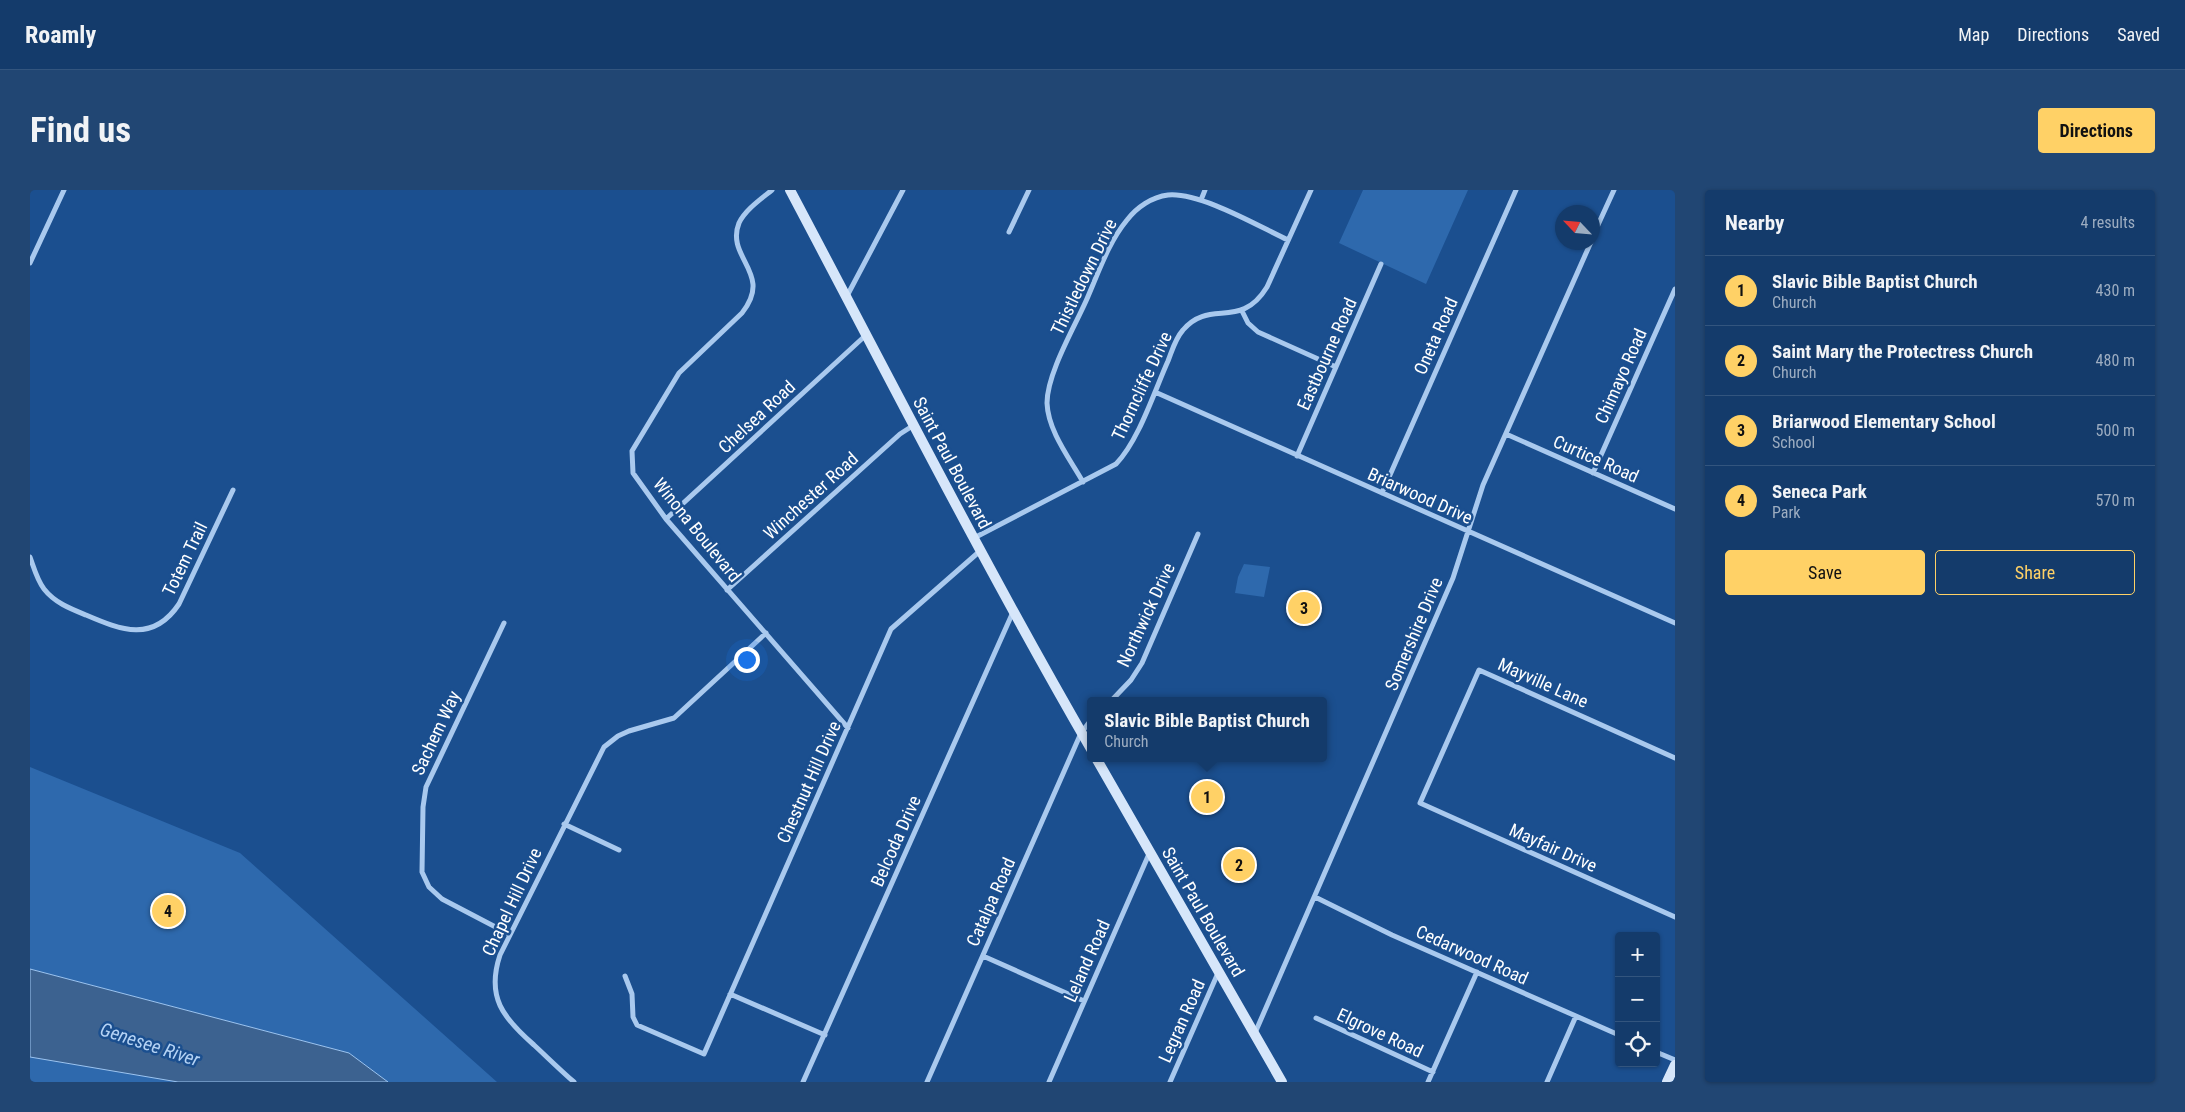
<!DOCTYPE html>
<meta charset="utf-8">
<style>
:root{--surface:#143b6b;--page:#214673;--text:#f1f3f6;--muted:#9dadc1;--line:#33557e;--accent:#ffd166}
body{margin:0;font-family:"Roboto Condensed",sans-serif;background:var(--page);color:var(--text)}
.controls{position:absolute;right:15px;bottom:15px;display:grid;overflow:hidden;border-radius:5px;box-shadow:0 1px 4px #0004}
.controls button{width:45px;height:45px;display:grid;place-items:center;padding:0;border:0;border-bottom:1px solid var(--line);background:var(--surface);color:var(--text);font:25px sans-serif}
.compass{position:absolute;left:1525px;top:15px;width:45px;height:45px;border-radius:50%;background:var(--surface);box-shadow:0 1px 4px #0004;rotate:296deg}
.you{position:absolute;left:716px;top:469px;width:18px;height:18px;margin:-12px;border:4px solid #fff;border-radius:50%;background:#1a73e8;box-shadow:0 0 0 8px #1a73e833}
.badge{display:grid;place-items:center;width:32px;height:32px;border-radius:50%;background:var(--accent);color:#111;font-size:16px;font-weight:700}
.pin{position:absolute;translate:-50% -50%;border:2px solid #fff;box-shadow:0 1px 5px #0006}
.popup{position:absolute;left:1057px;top:507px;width:240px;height:65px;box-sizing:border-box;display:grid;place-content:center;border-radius:5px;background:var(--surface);filter:drop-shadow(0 1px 4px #0005);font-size:16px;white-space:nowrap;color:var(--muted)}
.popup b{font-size:19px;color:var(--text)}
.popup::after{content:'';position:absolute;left:50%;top:100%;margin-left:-10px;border:10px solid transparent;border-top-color:var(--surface)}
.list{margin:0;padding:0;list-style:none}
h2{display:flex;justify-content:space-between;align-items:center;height:65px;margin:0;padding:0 20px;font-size:21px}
h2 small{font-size:16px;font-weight:400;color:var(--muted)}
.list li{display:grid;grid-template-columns:32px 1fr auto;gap:15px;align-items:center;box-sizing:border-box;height:70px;padding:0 20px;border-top:1px solid var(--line)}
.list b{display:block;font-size:19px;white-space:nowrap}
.list p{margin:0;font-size:16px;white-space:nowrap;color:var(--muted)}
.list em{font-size:16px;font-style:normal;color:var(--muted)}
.actions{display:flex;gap:10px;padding:15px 20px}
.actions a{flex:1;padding:11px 0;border:1px solid var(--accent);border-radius:5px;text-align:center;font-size:18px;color:var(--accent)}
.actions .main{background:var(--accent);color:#111}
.icon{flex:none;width:28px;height:28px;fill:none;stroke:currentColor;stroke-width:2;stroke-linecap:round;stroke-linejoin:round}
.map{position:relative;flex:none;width:1645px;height:892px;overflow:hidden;border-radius:5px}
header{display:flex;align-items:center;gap:30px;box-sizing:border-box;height:70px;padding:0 25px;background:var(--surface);border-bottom:1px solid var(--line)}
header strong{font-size:24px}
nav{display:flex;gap:28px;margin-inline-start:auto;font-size:18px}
.intro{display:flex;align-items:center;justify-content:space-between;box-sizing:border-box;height:120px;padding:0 30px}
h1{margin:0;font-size:35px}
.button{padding:12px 22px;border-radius:5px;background:var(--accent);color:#111;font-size:18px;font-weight:700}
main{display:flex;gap:30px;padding:0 30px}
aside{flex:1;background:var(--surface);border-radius:5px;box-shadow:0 1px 4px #0004}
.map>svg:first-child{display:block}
.green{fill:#2e69ad}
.water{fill:#3c6290;stroke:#9cc4f0}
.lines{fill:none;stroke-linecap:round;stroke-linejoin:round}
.street{stroke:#a9c9ee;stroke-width:5}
.secondary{stroke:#d6e6fa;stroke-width:10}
.labels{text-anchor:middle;stroke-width:5;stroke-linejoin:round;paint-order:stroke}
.street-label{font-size:18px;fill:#fff;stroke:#1b4f8f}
.water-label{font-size:19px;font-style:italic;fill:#b5d3f5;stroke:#1b4f8f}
</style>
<header>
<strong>Roamly</strong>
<nav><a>Map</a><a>Directions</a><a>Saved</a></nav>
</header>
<div class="intro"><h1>Find us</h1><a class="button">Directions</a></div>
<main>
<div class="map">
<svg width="1645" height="892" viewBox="0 0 1645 892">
<rect width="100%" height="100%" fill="#1b4f8f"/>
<path class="green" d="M1333,0H1438L1396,94L1309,53Z
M1214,374L1240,377L1234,407L1205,403L1208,387Z
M0,577L210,663L467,892H358L319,863L0,779Z
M0,867L142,890L148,892H0Z"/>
<path class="water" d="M0,779L319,863L358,892H148L0,867Z"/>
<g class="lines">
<path class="street" d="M742,0C731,9 715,20 709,33C695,68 744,83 712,123L649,183L602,261L603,283L636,329L818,538
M1171,10L1175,0
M979,42L999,0
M1562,48L1584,0
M0,73L34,0
M817,106L873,0
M1212,121L1218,133L1228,142L1306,177
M1125,202L1645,433
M1476,244L1645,319
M1267,266L1351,74
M1563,283L1645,99
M1053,292C1040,269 1018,241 1017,213C1017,184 1044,138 1056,111C1068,84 1078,53 1097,30C1107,17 1122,7 1138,5C1170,2 1228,36 1258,50
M1352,303L1486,0
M636,329L836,145
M944,348L1086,274C1109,250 1124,202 1138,171C1142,161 1145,149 1153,140C1180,108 1210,141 1237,97L1281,0
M0,367C4,378 7,390 14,399C25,413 41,419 56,425C91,440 123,453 149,414L203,300
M697,400L870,244L884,235
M474,433L396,597L393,617L392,682L399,697L412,709L479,744
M1081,511L1101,490L1112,473L1168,344
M1645,568L1449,480L1390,613L1645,727
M534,634L589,660
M1285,707L1362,745L1589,845
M953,766L1054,811
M595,786L602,804L603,827L607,835L674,864L861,439L950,361
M700,804L795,845
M1286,828L1403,882
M1225,843L1423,388L1453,295L1561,52
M1626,862L1645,870
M544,892C530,880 517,867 504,855C473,828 456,807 470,765L574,557L588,546L599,541L644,528L736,443
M773,892L983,422
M897,892L1051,543L1061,530
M1019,892L1119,664
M1140,892L1188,783
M1398,892L1447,782
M1517,892L1546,826"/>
<path class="secondary" d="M760,0C859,187 955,376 1061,559
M1066,568L1252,892
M1637,892L1645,875"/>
</g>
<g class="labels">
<g class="street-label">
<text transform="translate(1054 87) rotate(-64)" y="6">Thistledown Drive</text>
<text transform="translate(1406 146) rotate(-66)" y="6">Oneta Road</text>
<text transform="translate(1297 164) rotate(-66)" y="6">Eastbourne Road</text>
<text transform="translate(1591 186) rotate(-66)" y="6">Chimayo Road</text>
<text transform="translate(1112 196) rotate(-65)" y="6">Thorncliffe Drive</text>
<text transform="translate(727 227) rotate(-43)" y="6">Chelsea Road</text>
<text transform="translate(1566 269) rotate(24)" y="6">Curtice Road</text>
<text transform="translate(922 273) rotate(62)" y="6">Saint Paul Boulevard</text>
<text transform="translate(781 306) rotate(-42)" y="6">Winchester Road</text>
<text transform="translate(1390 306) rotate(24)" y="6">Briarwood Drive</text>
<text transform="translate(667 340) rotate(51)" y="6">Winona Boulevard</text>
<text transform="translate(155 369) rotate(-64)" y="6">Totem Trail</text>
<text transform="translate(1116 425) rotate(-65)" y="6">Northwick Drive</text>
<text transform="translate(1384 444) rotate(-67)" y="6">Somershire Drive</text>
<text transform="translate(1513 493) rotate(24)" y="6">Mayville Lane</text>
<text transform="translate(406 543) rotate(-65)" y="6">Sachem Way</text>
<text transform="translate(779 592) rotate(-66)" y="6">Chestnut Hill Drive</text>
<text transform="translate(866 651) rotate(-66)" y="6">Belcoda Drive</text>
<text transform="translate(1523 658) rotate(24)" y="6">Mayfair Drive</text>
<text transform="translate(482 712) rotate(-65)" y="6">Chapel Hill Drive</text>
<text transform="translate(961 712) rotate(-66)" y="6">Catalpa Road</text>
<text transform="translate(1173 722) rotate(60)" y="6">Saint Paul Boulevard</text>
<text transform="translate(1442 765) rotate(24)" y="6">Cedarwood Road</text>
<text transform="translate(1057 771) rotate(-66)" y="6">Leland Road</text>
<text transform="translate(1152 831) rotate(-66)" y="6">Legran Road</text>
<text transform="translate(1350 843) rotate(25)" y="6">Elgrove Road</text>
</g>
<g class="water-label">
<text transform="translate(120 854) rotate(18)" y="7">Genesee River</text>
</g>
</g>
</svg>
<div class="controls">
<button>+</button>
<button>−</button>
<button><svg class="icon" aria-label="locate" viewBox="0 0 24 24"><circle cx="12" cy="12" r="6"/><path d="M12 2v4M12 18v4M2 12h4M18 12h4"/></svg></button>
</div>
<svg class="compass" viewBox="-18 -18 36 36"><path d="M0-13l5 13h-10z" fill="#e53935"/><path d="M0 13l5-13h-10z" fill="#9dadc1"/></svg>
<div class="you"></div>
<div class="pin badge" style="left:1177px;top:607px">1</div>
<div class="popup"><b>Slavic Bible Baptist Church</b>Church</div>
<div class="pin badge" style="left:1209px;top:675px">2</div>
<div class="pin badge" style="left:1274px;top:418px">3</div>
<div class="pin badge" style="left:138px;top:721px">4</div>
</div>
<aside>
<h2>Nearby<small>4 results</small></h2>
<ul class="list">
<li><span class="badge">1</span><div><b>Slavic Bible Baptist Church</b><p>Church</p></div><em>430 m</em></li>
<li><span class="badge">2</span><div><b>Saint Mary the Protectress Church</b><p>Church</p></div><em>480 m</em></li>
<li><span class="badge">3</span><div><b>Briarwood Elementary School</b><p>School</p></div><em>500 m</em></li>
<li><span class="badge">4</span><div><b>Seneca Park</b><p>Park</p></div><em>570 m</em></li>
</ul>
<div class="actions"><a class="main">Save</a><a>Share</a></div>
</aside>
</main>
